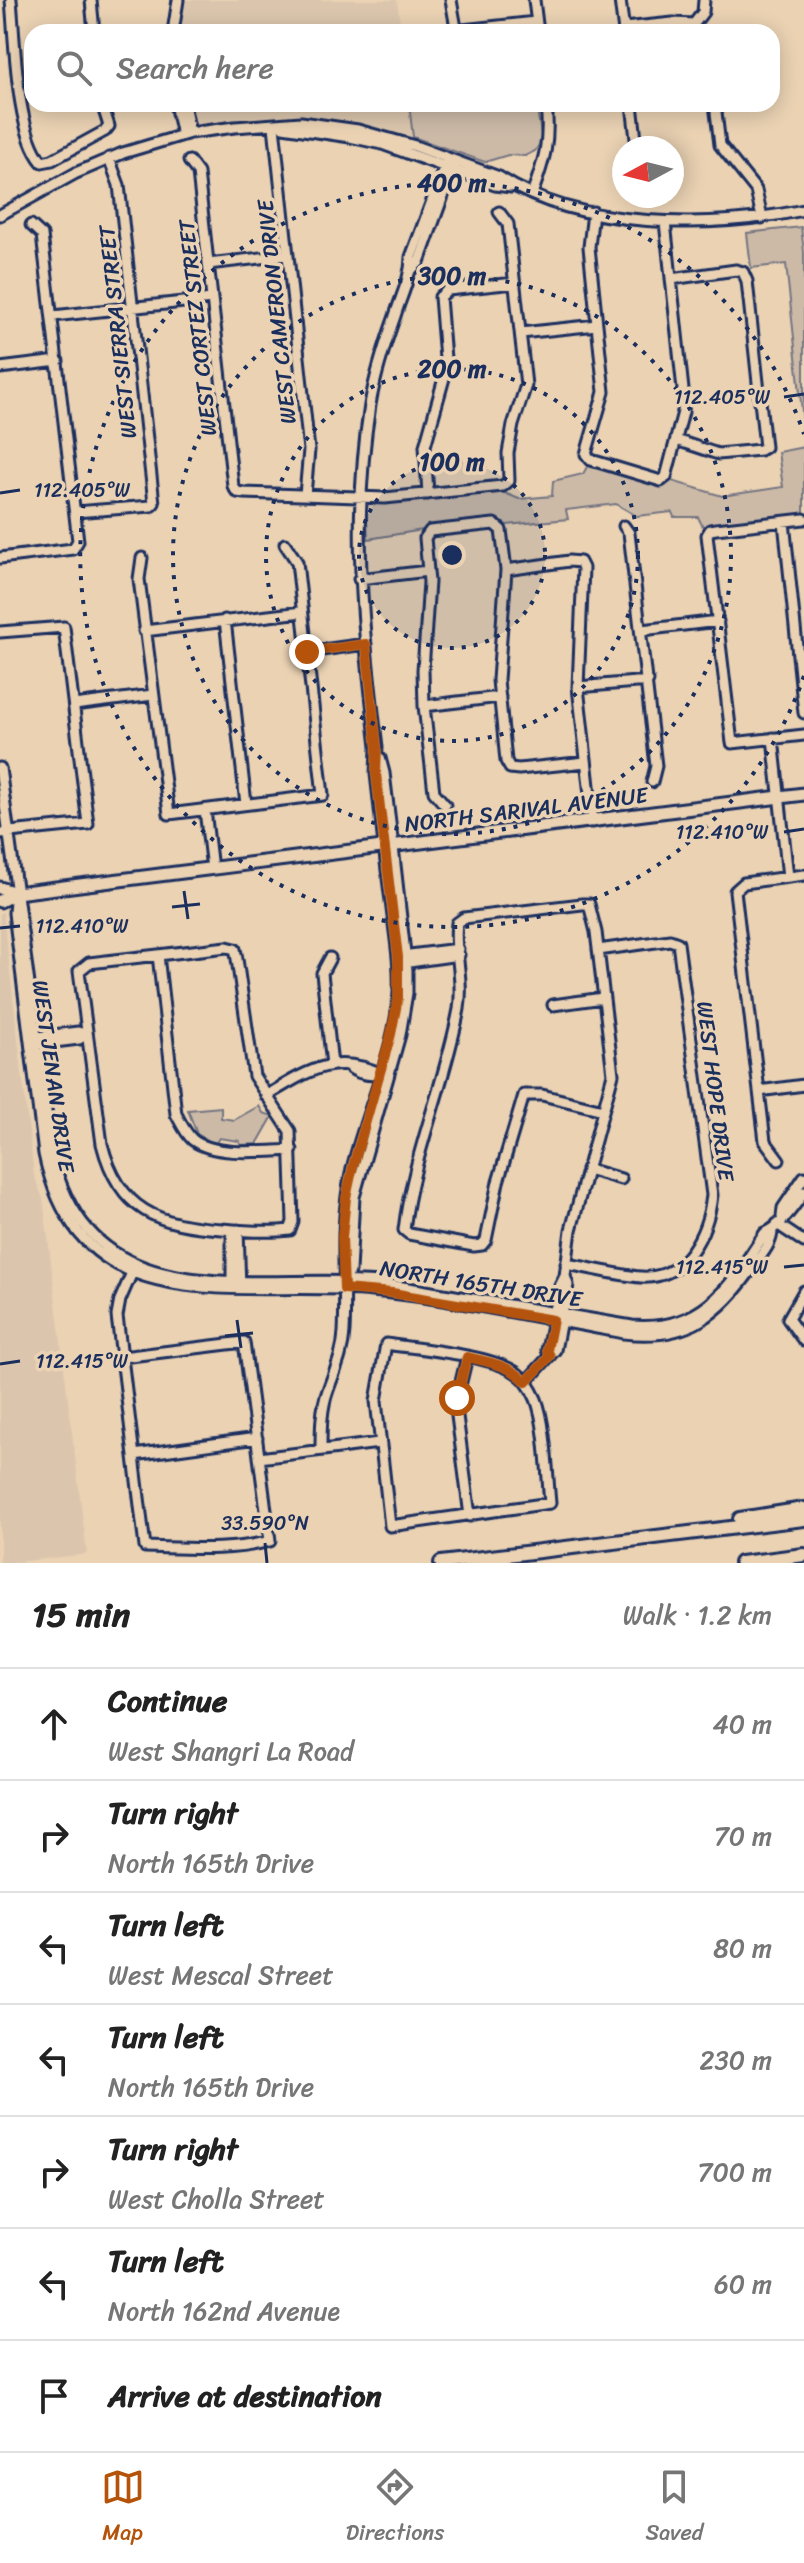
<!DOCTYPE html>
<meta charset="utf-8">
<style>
:root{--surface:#fff;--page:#f6f6f6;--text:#222;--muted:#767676;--line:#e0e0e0;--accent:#b45309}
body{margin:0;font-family:Sriracha,sans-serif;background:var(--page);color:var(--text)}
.compass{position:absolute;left:612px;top:136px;width:72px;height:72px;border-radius:50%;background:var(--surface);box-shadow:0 4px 20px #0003;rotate:263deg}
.stop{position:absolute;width:24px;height:24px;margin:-18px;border:6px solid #b45309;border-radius:50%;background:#fff}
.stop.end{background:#b45309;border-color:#fff;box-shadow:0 2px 8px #0008}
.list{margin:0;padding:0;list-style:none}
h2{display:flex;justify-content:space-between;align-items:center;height:104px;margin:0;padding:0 32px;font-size:34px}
h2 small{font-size:26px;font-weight:400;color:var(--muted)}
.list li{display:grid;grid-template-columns:52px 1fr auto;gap:24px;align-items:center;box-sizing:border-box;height:112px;padding:0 32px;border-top:2px solid var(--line)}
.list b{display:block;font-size:30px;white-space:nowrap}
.list p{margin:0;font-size:26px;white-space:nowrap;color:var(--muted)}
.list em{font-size:26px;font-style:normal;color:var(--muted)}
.icon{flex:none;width:44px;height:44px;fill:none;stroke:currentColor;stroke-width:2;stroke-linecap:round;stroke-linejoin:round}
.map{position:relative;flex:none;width:804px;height:1563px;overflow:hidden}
.search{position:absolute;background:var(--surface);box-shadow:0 4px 20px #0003;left:24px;right:24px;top:24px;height:88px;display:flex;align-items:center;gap:20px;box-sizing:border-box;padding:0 28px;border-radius:24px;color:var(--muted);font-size:30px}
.sheet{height:888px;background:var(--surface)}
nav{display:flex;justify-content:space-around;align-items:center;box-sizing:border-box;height:112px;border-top:2px solid var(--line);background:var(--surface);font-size:22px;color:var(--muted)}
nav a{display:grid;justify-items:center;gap:4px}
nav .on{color:var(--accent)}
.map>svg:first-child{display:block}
.built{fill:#dbc6ad}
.green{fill:#ccbaa7;stroke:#747482;stroke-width:2}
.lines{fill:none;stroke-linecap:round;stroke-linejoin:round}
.minor-casing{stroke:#1b2f5e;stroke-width:15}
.major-casing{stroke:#1b2f5e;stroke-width:17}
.highway-casing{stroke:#1b2f5e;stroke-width:18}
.minor{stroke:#ead2b3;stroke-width:9}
.major{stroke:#ead2b3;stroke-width:11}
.highway{stroke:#ead2b3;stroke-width:12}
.route{stroke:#b45309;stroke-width:10}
.ticks{fill:none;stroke:#1b2f5e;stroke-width:3}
.ring{fill:none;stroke:#1b2f5e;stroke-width:4;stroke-dasharray:4 8}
.labels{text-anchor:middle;stroke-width:7;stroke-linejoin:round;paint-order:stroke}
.street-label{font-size:22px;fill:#1b2f5e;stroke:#ead2b3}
.ticks-label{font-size:20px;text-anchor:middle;fill:#1b2f5e;stroke:#ead2b3;stroke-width:7;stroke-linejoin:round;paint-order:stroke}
.centre{fill:#1b2f5e;stroke:#ead2b3;stroke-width:4}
.ring-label{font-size:24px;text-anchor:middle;font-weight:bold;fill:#1b2f5e;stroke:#ead2b3;stroke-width:7;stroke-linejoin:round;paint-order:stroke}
</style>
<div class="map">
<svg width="804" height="1563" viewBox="0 0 804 1563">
<rect width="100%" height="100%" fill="#ead2b3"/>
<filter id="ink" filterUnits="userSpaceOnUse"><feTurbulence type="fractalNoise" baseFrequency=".0125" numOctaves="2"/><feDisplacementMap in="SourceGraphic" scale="16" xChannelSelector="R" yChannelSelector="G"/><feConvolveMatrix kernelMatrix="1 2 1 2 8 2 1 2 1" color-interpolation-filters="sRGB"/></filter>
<g filter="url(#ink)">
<path class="built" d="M182,0H397L401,32H177Z
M185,104H409L413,137L411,143L232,123L194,128L191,126Z
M3,912L34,1175L43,1199L47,1230L87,1554L8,1563H0V913Z"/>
<path class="green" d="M409,104H536L542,140L535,151L525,156L508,155L485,162L413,137Z
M801,227L804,252V430L786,264L751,268L747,233Z
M804,447V513L703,527L698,517H674L672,512L637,516L616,504L566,510L568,519L507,525L495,518L368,539L366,504L500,491L519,499L552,496L553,481L583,474L588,465L661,485L672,481L722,496L783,487L778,452Z
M259,1106L263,1113L273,1116L257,1144L241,1145L239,1141L219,1138L215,1144L197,1134L188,1110L221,1107V1118L234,1120Z"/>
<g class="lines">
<defs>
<path id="minor" d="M11,0C15,41 16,132 42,162L52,160L105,131L109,126L102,104
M91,0L94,32
M451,0L456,28L462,30L536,22
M534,0L538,32
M620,0L624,32
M694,24L703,12L704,0
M624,28L673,23L694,24
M173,32L178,0
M175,104L182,135
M184,104L190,133
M632,104L637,148
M715,104L720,145L756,190L762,218
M274,126L309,450L305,495
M283,127L350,137L382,144L495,185L511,187
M189,161L198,173L233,486L237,492L244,493L385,498L503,486L509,481L508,453L513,425L526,385L508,224L499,212
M532,194C545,159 550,141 546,104
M593,212L589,247L604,392L586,454L591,460L661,481L666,477L683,412L684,399L665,222
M0,215L76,173L123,153L190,133L235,127L301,122L358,130L415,146L499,177C580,230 712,229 804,210
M208,264L287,255
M411,270L419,262L455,163
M671,279L736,270L743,272L747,281L765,447L760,450L718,454L676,440
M53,316L212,299
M521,333L597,325
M0,368L58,361
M428,494L425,446L446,371L440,297L448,290L515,283
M75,512L151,506L154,503L119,185L109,158
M804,519L716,529L710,530L707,535L732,743L804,735
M784,522L804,713
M624,526L629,533L656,766L652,782
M0,558L73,549L78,541L42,235L31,225
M142,558L139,579L169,814L323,795L297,562L285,544
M506,570L569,561L580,562L583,568L578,687L593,822
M359,579L428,571
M225,620L246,804
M642,630L718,621
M144,631L302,612
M0,632L64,627L88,824L0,833
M307,652L366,644
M578,687L648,681
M74,705L153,695
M424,706L500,697
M773,738L788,877
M0,768L52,1155C92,1321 253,1272 379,1283L632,1326C704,1332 730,1286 765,1233C778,1229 796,1204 804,1192
M445,805L434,792L424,706L423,670L429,582L425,538L430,531L494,524L501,530L506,570L498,680L506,761L510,768L519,769L586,762
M205,810L212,869
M15,900L14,913L44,1154C81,1329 243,1278 372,1291C456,1299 540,1318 624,1333C688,1341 721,1314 755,1264C762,1254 772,1243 772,1231
M227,947L235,949L237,959L254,1076L290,1131L293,1222L290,1230C268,1233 244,1231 222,1229C158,1225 119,1211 102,1144L79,971L89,963Z
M158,955L176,1114C181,1123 185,1133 193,1140C215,1157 266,1151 292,1150
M402,956L458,949
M330,958L322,973L332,1065
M402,963L459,955
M553,1005L603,998
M33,1040L37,1037L78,1032L86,1034
M33,1043L38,1044L79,1039L86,1034
M349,1066C355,1073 371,1077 380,1073
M759,1091L804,1085
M266,1096C309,1070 335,1052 384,1075
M779,1160L765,1141L735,891L744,883L804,875
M587,1169L621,1179
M782,1217L783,1208L804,1177
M777,1224L804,1242
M238,1230L240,1287
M566,1264C591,1268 616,1275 641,1277C686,1280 708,1232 712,1195L678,943L670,940L598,950
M345,1280L350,1271L354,1197L400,1035L407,993V971L393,847L384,773L380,758
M232,1285V1236L238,1230
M804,1291L788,1319L804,1341
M386,1344C419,1349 493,1355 518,1374C525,1379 532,1390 536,1399C546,1424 547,1474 550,1503L390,1526L376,1401Z
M550,1356L547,1350L560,1286L565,1276L571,1230L613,1074L596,932L589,904H582L464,918L457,923C453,949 464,978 459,1009C445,1084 413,1154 404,1230L409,1234L474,1246L482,1245L486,1240L498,1182L524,1095H542L603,1110
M122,1357L244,1342L270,1541C229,1552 187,1548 145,1547L117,1316L120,1300L134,1268
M467,1357L457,1398V1416L470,1516
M526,1382L555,1350L568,1285L565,1276
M321,1450C321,1430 321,1409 328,1390C335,1370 343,1354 344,1332C347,1274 338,1228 352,1169C365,1115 392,1059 398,1004C402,970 395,935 391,901C385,859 381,816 376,774L377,747C363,628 351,524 370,405C375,375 385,344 395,316C401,296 411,278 411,257L448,158
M134,1455L257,1438
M259,1458L379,1443"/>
<path id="major" d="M0,888L16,893
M0,901L16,893L804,794"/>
<path id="highway" d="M740,1519L804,1509
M441,1563L804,1519
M741,1563L804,1555"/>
</defs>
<use href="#minor" class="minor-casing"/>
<use href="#major" class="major-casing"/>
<use href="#highway" class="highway-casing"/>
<use href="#minor" class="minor"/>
<use href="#major" class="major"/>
<use href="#highway" class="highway"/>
</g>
</g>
<g class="lines" filter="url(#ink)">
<path class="route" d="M307,652L366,644L377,747L376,774L398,957V998L391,1034L353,1166L346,1198L342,1237L344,1289L392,1293L553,1320L547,1350L550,1356L526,1382C510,1365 489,1362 467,1357L457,1398"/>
</g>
<path class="ticks" d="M784,397L804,394M0,493L20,490M784,832L804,829M184,891L188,919M172,907L200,904M0,928L20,926M784,1267L804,1265M237,1320L241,1348M225,1336L253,1333M0,1364L20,1361M265,1543L267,1563"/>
<circle cx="452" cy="555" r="93" fill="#1b2f5e" fill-opacity=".12"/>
<g class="ring">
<circle cx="452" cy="555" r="93"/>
<circle cx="452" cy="555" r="186"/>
<circle cx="452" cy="555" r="279"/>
<path d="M804 676A372 372 0 1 1 804 434"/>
</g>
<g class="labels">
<g class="street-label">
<text transform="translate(276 312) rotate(-96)" y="8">WEST CAMERON DRIVE</text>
<text transform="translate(197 328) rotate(-96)" y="8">WEST CORTEZ STREET</text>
<text transform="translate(117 332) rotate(-96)" y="8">WEST SIERRA STREET</text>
<text transform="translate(526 809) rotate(-7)" y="8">NORTH SARIVAL AVENUE</text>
<text transform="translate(54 1076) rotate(82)" y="8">WEST JENAN DRIVE</text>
<text transform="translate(716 1091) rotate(83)" y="8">WEST HOPE DRIVE</text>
<text transform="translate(481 1283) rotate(9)" y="8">NORTH 165TH DRIVE</text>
</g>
</g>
<g class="ticks-label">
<text x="722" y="404">112.405°W</text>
<text x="82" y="497">112.405°W</text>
<text x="722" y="839">112.410°W</text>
<text x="82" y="933">112.410°W</text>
<text x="722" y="1274">112.415°W</text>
<text x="82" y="1368">112.415°W</text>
<text x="265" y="1530">33.590°N</text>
</g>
<circle cx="452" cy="555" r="12" class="centre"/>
<g class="ring-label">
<text x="452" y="191">400 m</text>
<text x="452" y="284">300 m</text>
<text x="452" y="377">200 m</text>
<text x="452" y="470">100 m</text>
</g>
</svg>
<svg class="compass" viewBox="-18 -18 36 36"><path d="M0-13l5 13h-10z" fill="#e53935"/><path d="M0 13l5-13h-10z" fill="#767676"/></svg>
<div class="stop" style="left:457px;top:1398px"></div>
<div class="stop end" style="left:307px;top:652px"></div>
<div class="search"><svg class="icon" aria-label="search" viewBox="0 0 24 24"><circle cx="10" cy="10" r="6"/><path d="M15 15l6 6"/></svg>Search here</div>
</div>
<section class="sheet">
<h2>15 min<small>Walk · 1.2 km</small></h2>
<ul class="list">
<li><svg class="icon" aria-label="ahead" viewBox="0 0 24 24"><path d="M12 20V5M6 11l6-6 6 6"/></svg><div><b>Continue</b><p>West Shangri La Road</p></div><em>40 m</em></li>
<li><svg class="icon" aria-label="right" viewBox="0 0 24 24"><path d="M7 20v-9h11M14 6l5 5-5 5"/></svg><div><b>Turn right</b><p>North 165th Drive</p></div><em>70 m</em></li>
<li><svg class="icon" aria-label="left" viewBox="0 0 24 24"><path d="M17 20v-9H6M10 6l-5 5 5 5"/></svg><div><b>Turn left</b><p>West Mescal Street</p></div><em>80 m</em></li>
<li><svg class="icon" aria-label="left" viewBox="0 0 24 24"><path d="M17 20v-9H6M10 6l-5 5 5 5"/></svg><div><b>Turn left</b><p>North 165th Drive</p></div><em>230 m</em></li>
<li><svg class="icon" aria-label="right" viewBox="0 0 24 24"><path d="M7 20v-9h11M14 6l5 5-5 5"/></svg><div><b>Turn right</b><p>West Cholla Street</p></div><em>700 m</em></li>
<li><svg class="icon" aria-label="left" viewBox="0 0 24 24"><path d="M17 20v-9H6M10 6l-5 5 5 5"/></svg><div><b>Turn left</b><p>North 162nd Avenue</p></div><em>60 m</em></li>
<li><svg class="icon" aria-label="arrive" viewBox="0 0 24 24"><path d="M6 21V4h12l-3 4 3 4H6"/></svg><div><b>Arrive at destination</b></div></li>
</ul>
</section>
<nav>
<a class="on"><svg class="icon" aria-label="map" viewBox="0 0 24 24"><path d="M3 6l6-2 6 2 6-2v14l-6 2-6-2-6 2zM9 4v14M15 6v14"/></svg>Map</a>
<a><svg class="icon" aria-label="directions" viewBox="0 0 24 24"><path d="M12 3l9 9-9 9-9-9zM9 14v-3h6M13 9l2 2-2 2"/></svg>Directions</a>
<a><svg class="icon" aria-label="saved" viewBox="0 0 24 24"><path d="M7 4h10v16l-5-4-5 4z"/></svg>Saved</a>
</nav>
